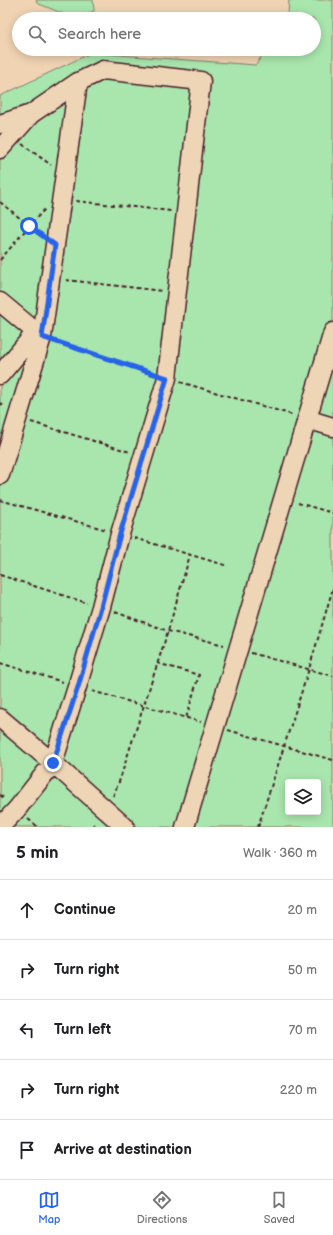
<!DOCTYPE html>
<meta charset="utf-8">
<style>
:root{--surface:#fff;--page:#f6f6f6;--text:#202124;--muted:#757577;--line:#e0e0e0;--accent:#2563eb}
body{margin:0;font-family:"Balsamiq Sans",sans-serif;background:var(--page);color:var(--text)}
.controls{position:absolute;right:12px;bottom:12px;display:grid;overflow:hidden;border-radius:4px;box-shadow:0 2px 10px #0003}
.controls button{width:36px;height:36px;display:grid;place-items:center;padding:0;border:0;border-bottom:1px solid var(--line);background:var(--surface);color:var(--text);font:20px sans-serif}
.stop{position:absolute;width:12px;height:12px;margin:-9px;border:3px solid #2563eb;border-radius:50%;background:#fff}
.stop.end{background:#2563eb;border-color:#fff;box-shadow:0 1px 4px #0008}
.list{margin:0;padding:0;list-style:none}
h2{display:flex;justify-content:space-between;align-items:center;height:52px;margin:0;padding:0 16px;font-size:17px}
h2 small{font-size:13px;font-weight:400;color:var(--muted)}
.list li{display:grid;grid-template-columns:26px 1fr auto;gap:12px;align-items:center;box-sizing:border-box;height:60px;padding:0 16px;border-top:1px solid var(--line)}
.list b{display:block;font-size:15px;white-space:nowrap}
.list em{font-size:13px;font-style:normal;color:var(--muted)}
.icon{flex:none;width:22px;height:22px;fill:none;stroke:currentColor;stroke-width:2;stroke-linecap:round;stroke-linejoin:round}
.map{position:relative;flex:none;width:333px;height:827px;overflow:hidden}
.search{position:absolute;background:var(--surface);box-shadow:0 2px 10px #0003;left:12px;right:12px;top:12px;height:44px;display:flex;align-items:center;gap:10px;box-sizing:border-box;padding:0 14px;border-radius:22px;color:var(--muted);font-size:15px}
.sheet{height:352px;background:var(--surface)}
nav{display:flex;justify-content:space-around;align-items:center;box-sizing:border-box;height:56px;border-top:1px solid var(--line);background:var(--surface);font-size:11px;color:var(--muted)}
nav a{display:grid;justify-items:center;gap:2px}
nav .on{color:var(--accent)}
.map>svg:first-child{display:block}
.green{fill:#a9e6ad;stroke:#7a826c;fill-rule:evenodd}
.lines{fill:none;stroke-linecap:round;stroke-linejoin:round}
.minor-casing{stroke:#4a1f2b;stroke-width:21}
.path{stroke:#4a1f2b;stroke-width:2;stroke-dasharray:4 3;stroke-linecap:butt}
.minor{stroke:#eed5b6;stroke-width:18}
.route{stroke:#2563eb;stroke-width:5}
</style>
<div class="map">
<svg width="333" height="827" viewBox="0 0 333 827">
<rect width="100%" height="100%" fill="#f0d3b3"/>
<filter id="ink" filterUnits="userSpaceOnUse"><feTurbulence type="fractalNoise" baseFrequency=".025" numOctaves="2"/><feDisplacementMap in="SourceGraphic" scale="8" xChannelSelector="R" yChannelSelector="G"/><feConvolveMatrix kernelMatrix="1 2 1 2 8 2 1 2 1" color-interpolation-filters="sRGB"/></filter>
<g filter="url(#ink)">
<path class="green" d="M36,0H93L94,11L76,19L37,3Z
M289,0H333V827H0V96L91,53L256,65L266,49H314V19H285L288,13ZM288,782H318V812H288Z"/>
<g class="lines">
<defs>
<path id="minor" d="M0,124L31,114
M0,149L31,114L78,82L103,70L201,81L167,378L120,534L101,607L77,687L53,763L17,809L0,827
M0,302L42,337
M0,375L36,332
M307,419L333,427
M0,475L42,337L78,82
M0,718L53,763L125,827
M185,827L333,332"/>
</defs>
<use href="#minor" class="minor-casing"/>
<path class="path" d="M22,144L51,165
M76,201L171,211
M0,202L41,235
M0,260L29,226L45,209
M66,280L163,291
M57,342L153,374
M180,382L293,415
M0,403L5,407
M31,422L130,452
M0,500L107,530
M298,503L333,513
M134,538L228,566
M0,575L87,603
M115,612L168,631L224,645
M251,653L333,676
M0,663L63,682
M157,663L199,675L186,718
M92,691L201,722
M228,730L333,760
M0,795L5,799
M113,796L119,782L168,631L190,555
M28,819L38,827
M92,827L96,822
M258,827L309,669L333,588"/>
<use href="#minor" class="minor"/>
</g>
</g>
<g class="lines" filter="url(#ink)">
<path class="route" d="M29,226L55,245L42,337L167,378L120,534L101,607L78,687L53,763"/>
</g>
</svg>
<div class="controls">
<button><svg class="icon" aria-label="layers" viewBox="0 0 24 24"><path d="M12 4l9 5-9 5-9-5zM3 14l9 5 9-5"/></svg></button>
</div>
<div class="stop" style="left:29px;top:226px"></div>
<div class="stop end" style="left:53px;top:763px"></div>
<div class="search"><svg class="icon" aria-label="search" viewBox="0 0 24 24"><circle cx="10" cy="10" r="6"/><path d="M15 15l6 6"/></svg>Search here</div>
</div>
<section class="sheet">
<h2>5 min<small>Walk · 360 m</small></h2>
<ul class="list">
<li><svg class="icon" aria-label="ahead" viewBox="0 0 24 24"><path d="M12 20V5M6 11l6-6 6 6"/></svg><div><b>Continue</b></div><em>20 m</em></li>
<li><svg class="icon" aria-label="right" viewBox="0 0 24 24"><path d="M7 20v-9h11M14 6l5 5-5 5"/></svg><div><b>Turn right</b></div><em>50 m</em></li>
<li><svg class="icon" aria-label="left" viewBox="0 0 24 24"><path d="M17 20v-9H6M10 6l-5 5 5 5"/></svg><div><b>Turn left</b></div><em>70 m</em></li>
<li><svg class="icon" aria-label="right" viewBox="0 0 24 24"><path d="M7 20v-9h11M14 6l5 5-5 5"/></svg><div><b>Turn right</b></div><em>220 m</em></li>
<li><svg class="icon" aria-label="arrive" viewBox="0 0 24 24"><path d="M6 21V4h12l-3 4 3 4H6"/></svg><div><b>Arrive at destination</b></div></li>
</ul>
</section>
<nav>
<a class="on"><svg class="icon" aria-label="map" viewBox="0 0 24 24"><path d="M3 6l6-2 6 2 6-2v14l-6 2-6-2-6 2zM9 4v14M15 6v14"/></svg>Map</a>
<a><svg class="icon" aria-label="directions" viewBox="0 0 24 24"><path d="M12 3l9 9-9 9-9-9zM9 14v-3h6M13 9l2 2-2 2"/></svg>Directions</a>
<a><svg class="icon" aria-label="saved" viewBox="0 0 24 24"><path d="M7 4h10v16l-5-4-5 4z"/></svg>Saved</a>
</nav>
